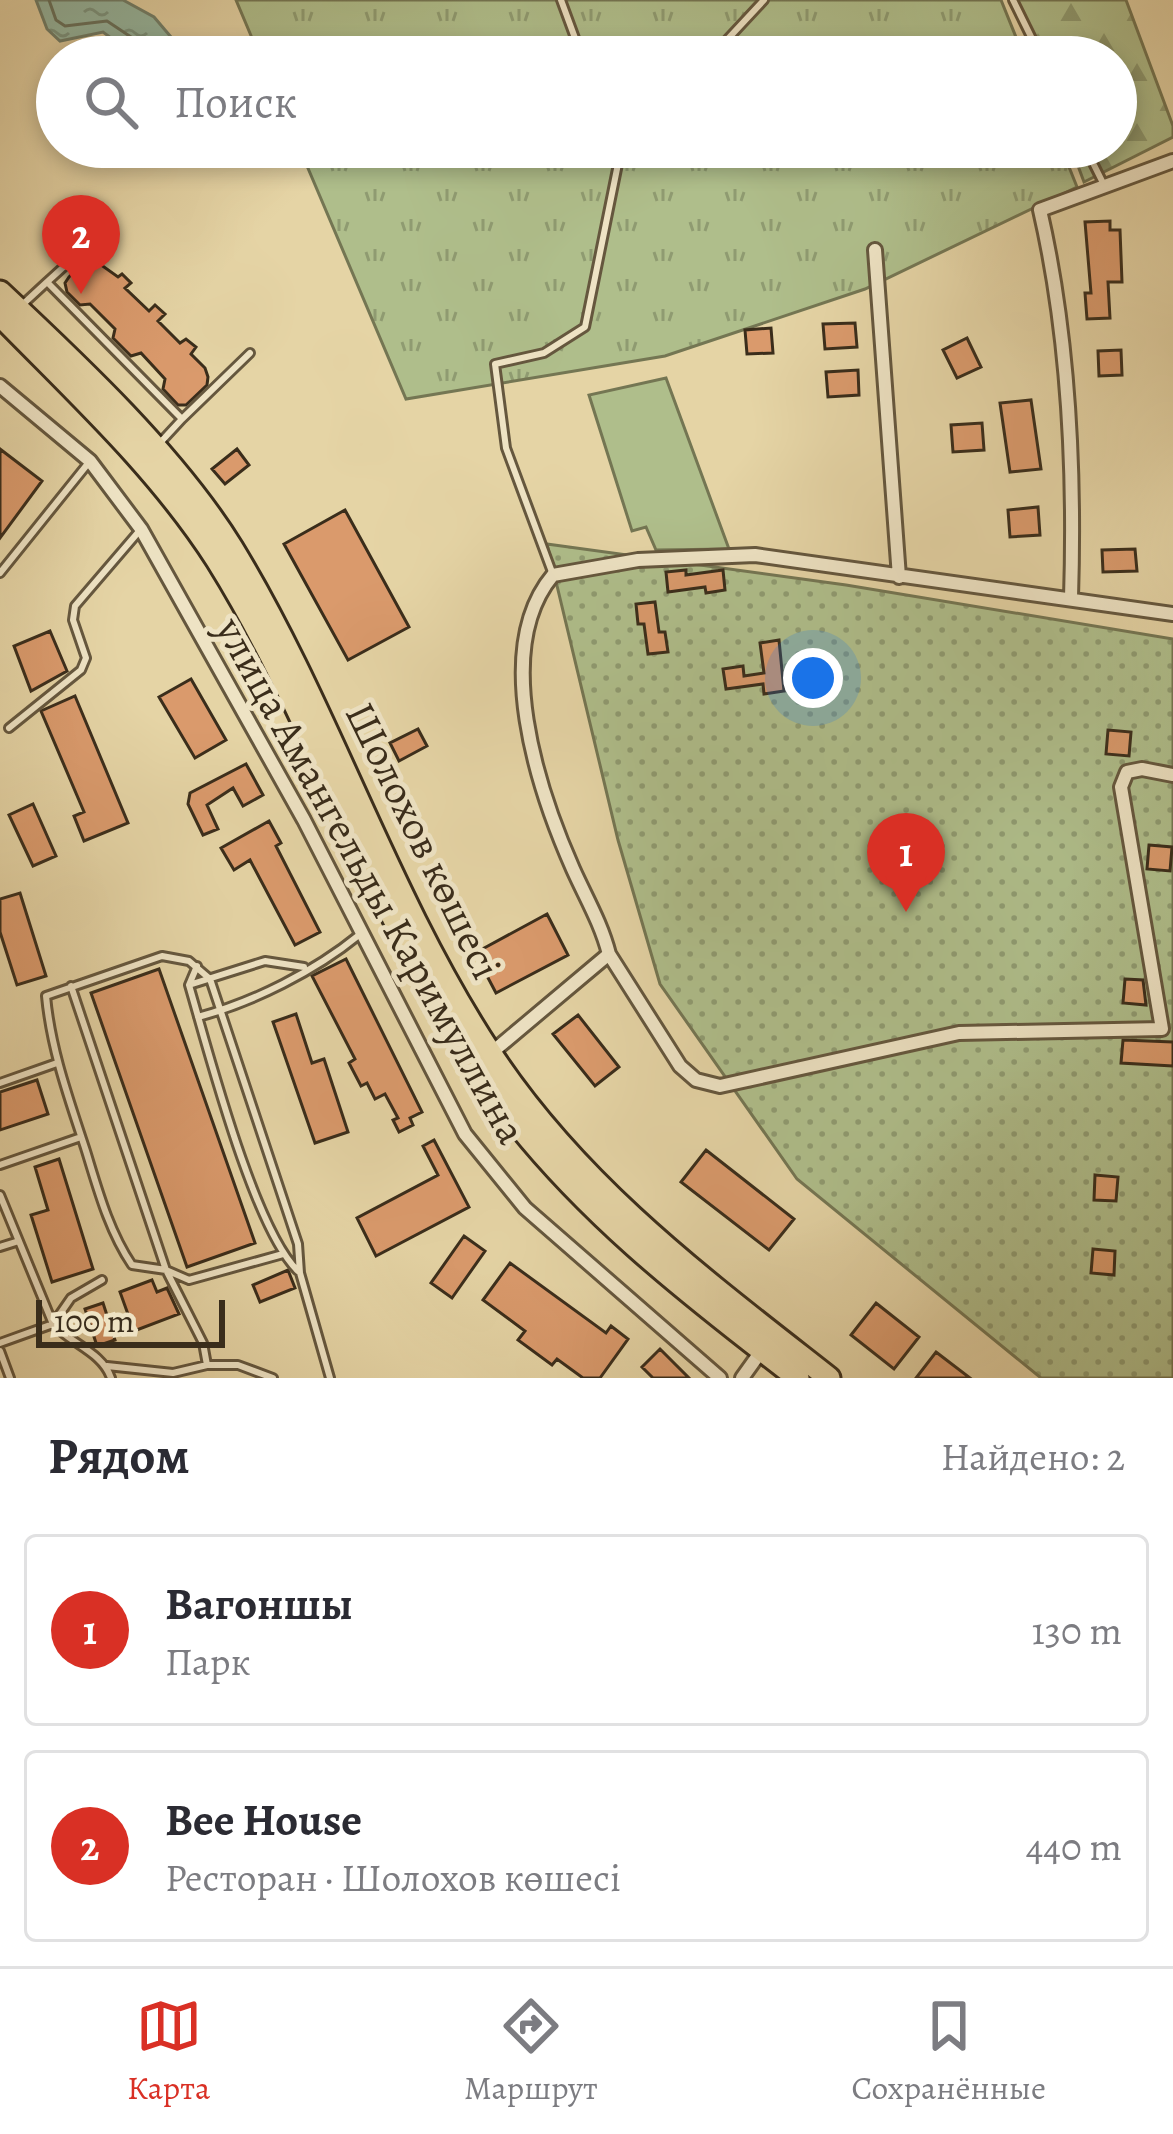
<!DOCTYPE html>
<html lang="ru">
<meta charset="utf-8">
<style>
:root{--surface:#fff;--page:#f7f7f7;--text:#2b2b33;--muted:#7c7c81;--line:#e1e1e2;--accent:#d93025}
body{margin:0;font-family:Alegreya,serif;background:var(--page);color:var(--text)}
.scale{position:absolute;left:36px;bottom:30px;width:189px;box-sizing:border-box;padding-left:12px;border:6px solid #3a2d1b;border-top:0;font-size:33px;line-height:42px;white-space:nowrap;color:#3a2d1b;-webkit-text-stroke:9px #eee3c4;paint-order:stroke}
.you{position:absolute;left:813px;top:678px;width:42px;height:42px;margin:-30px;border:9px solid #fff;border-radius:50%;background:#1a73e8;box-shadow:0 0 0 18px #1a73e833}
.badge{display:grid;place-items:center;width:78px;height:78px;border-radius:50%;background:var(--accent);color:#fff;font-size:39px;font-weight:700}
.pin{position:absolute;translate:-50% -99px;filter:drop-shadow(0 3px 6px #0008)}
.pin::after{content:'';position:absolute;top:63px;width:42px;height:36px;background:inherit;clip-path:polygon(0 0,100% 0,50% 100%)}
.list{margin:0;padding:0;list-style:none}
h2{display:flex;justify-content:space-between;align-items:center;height:156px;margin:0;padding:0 48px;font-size:51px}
h2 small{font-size:39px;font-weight:400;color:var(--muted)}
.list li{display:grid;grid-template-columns:78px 1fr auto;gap:36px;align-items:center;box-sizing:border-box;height:192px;margin:0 24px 24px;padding:0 24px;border:3px solid var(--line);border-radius:12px}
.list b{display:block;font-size:45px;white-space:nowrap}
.list p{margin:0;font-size:39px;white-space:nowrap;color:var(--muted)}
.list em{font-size:39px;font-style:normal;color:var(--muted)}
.icon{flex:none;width:66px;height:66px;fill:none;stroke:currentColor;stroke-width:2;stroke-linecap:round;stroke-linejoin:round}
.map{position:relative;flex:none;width:1173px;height:1378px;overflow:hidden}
.search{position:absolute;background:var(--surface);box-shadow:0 6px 18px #0003;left:36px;right:36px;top:36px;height:132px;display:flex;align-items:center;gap:30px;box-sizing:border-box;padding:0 42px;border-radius:66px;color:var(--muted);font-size:45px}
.sheet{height:588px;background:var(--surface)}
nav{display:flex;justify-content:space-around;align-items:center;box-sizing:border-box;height:168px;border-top:3px solid var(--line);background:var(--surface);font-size:33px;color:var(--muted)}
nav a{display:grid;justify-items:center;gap:6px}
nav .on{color:var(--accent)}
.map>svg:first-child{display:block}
.grass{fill:url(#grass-tufts);stroke:#747653;stroke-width:3}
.forest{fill:url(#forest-firs);stroke:#747653;stroke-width:3}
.park{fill:#afbe8b;stroke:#747653;stroke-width:3}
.garden{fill:url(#garden-dots);stroke:#747653;stroke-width:3}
.water{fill:url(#water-ripples);stroke:#71816d;stroke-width:3}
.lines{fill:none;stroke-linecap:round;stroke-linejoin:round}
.shore{stroke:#68735f;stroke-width:3}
.building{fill:#da9a6c;stroke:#3a2d1b;stroke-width:3}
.lane-casing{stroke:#65573e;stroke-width:12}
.street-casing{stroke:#65573e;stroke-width:18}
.highway-casing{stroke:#3a2d1b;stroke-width:27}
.lane{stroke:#eee3c4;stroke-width:6}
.street{stroke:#eee3c4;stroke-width:12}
.highway{stroke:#e5d4a5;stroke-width:21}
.labels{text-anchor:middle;stroke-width:10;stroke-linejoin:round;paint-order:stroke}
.street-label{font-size:42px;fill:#3a2d1b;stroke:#eee3c4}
</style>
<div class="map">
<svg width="1173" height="1378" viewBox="0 0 1173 1378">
<defs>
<pattern id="grass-tufts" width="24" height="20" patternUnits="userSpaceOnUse" patternTransform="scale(3)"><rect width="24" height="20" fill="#afbe8b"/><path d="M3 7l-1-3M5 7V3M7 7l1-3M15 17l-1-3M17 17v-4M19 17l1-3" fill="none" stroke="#8f9b71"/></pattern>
<pattern id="forest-firs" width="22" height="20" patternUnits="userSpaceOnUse" patternTransform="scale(3)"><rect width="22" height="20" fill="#afbe8b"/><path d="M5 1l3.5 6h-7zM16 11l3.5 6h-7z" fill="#8f9b71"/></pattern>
<pattern id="garden-dots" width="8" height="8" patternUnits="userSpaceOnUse" patternTransform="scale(3)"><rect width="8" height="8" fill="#afbe8b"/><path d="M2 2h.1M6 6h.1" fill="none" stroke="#8f9b71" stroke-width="1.8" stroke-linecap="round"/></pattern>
<pattern id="water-ripples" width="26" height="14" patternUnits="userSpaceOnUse" patternTransform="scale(3)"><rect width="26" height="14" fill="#96b9a3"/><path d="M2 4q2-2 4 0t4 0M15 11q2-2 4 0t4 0" fill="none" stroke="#7b9784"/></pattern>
</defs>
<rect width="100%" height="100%" fill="#e5d4a5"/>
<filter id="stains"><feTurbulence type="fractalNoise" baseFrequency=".00167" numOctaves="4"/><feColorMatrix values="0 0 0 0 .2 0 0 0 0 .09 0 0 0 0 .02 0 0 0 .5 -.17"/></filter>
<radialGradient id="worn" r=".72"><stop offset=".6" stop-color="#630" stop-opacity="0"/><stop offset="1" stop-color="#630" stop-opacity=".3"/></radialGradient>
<path class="grass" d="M236,0H1001L1024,57H260Z
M299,147H1061L1077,187L865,289L665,356L406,399Z"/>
<path class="forest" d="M1016,0H1126L1173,126V137L1084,182L1071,147H1116V57H1037Z"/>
<path class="park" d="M666,378L729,549L656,550L646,527L632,531L589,395Z"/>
<path class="garden" d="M547,544L846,585L1173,639V1378H1041L797,1179L660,984L618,840Z"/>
<path class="water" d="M36,0H123L154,17L188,57H137L103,32L60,41L47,29Z"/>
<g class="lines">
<path class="shore" d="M49,0L56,20L65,26L107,21L140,43L144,57"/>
</g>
<path class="building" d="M1110,221V230H1120L1122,282H1108L1110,318L1087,319L1085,293H1091L1085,222Z
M90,257L118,277L122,274L131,283L125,288L149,311L155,305L165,314L158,321L180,343L186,339L196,347L191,354L205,368L208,377L207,385L186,405H178L163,389L165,379L141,353L131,356L113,338L115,329L90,304L80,305L67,292L65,283L69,277Z
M855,323L857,347L825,349L823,324Z
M771,328L773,353L747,354L745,330Z
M967,338L981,367L957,378L943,350Z
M1121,350L1122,375L1099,376L1098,351Z
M858,370L859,395L828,397L826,372Z
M1031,400L1041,469L1010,472L1000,403Z
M982,423L984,450L953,452L951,425Z
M0,449L42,481L0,538Z
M237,449L249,465L225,484L212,469Z
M1038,507L1040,535L1010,537L1008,510Z
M345,510L409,627L348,660L284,544Z
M1135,549L1137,571L1103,572L1102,550Z
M686,570V575L723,570L725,590L706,593L705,587L668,592L666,572Z
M655,602L659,632H665L668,652L648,654L644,624H638L636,604Z
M50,631L67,671L31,691L14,646Z
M779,640L784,691L764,694L763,684L726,689L723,669L743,666L744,676L764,673L760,643Z
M191,679L226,740L195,758L159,697Z
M75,696L128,823L84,841L74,816L84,812L41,711Z
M418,729L427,746L399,761L390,743Z
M1108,730L1131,732L1129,756L1106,754Z
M246,764L263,795L243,806L233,788L207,805L218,829L203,835L188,804L190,793Z
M33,804L56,856L33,866L9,815Z
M269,821L281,843L276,846L320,932L295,945L250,860L234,870L221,848Z
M1149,845L1172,847L1170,871L1147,869Z
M20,893L46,976L17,985L0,932V899Z
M547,914L568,955L496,993L475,953Z
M346,959L422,1112L410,1118L413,1125L399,1132L393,1120L398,1118L385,1094L375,1099L367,1083L361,1086L349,1063L355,1059L312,976Z
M159,969L255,1243L187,1267L91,993Z
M1125,979L1143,980L1146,1005L1123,1003Z
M296,1014L312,1063L324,1059L348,1132L315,1143L273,1022Z
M578,1015L619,1067L595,1086L553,1034Z
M1123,1040L1173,1042V1066L1121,1063Z
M37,1080L48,1114L0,1130V1092Z
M434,1140L469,1207L376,1256L357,1218L438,1175L423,1146Z
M706,1150L794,1219L769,1250L681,1182Z
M59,1159L93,1269L52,1282L31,1215L48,1210L35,1167Z
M1095,1175L1118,1177L1116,1201L1094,1200Z
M464,1236L485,1251L452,1298L431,1283Z
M1093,1249L1115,1251L1114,1275L1091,1273Z
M510,1263L606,1333L611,1326L628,1339L600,1378H583L557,1359L552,1365L518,1340L525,1331L483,1300Z
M288,1270L295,1288L260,1302L253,1285Z
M152,1280L157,1292L167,1288L179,1314L134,1331L120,1292Z
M103,1303L115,1340L97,1346L85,1309Z
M876,1303L919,1337L894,1369L851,1335Z
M660,1349L689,1378H653L642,1367Z
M936,1352L970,1378H916Z"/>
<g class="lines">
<defs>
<path id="lane" d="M561,0L582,57
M1013,0L1041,57
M711,57L764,0
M1085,147L1105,187
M619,159L630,147
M47,282L91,242
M21,306L47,282L182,419L158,445
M182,419L250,353
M552,572L506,448L495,364L544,353L585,327L619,159L615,147
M0,573L90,461
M9,728L81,670L86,658L73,620L75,606L141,529
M197,966L189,985C208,1050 254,1229 298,1271
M189,985L265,961L304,967
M71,986L166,1270L203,1343L207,1365
M198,1017C254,1002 315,971 359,935
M0,1083L57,1063
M0,1165L81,1137
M0,1195L53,1324C71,1344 102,1352 111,1378
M0,1247L19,1241
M283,1254L189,1280L166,1270L132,1265C109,1231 98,1190 86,1151C69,1099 51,1050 46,996L162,956L189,961L210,979L298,1244L300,1273L330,1378
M0,1343L53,1324L71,1298L102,1280
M0,1351L10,1378
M107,1366L173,1373L207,1365H238L273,1378"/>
<path id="street" d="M875,250L899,577
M0,386L90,461L141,529L304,820L465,1134L525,1208L720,1378
M1071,598C1075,470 1069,336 1040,210L1173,161
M609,954L680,1066L696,1080L720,1086L959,1033L1162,1029L1121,787L1127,772L1142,769L1173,775
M490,1054L609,954C601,923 586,898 573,869C538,790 491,649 553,575L638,560L755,555L1173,614
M742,1378L762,1350"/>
<path id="highway" d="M0,292C79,366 175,456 232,548C330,709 386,894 489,1051C577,1186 704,1280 829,1378
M0,315C76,393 158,468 217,560C323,729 378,930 494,1093C575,1206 688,1294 798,1378"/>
</defs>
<use href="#lane" class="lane-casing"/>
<use href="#street" class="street-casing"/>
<use href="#highway" class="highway-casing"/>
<use href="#lane" class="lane"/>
<use href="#street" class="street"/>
<use href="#highway" class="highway"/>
</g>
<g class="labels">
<g class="street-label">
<text transform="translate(424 840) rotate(64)" y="15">Шолохов көшесі</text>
<text transform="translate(372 880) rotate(61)" y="15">улица Амангельды Каримуллина</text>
</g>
</g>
<rect width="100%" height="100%" filter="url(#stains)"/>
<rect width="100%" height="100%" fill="url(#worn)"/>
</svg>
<div class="scale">100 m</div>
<div class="you"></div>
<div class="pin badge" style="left:906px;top:912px">1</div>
<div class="pin badge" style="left:81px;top:294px">2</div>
<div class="search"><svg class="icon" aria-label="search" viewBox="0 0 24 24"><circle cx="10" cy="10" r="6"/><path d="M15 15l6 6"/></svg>Поиск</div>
</div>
<section class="sheet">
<h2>Рядом<small>Найдено: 2</small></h2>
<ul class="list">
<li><span class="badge">1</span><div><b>Вагоншы</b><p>Парк</p></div><em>130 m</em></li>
<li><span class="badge">2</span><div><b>Bee House</b><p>Ресторан · Шолохов көшесі</p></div><em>440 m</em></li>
</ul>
</section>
<nav>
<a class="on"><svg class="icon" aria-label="map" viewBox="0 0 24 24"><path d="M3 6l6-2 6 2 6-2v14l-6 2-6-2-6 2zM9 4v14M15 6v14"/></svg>Карта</a>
<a><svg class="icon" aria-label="directions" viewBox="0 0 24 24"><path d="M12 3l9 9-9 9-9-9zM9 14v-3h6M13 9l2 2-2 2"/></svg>Маршрут</a>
<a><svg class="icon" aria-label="saved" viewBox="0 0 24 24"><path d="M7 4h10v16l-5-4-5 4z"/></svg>Сохранённые</a>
</nav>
